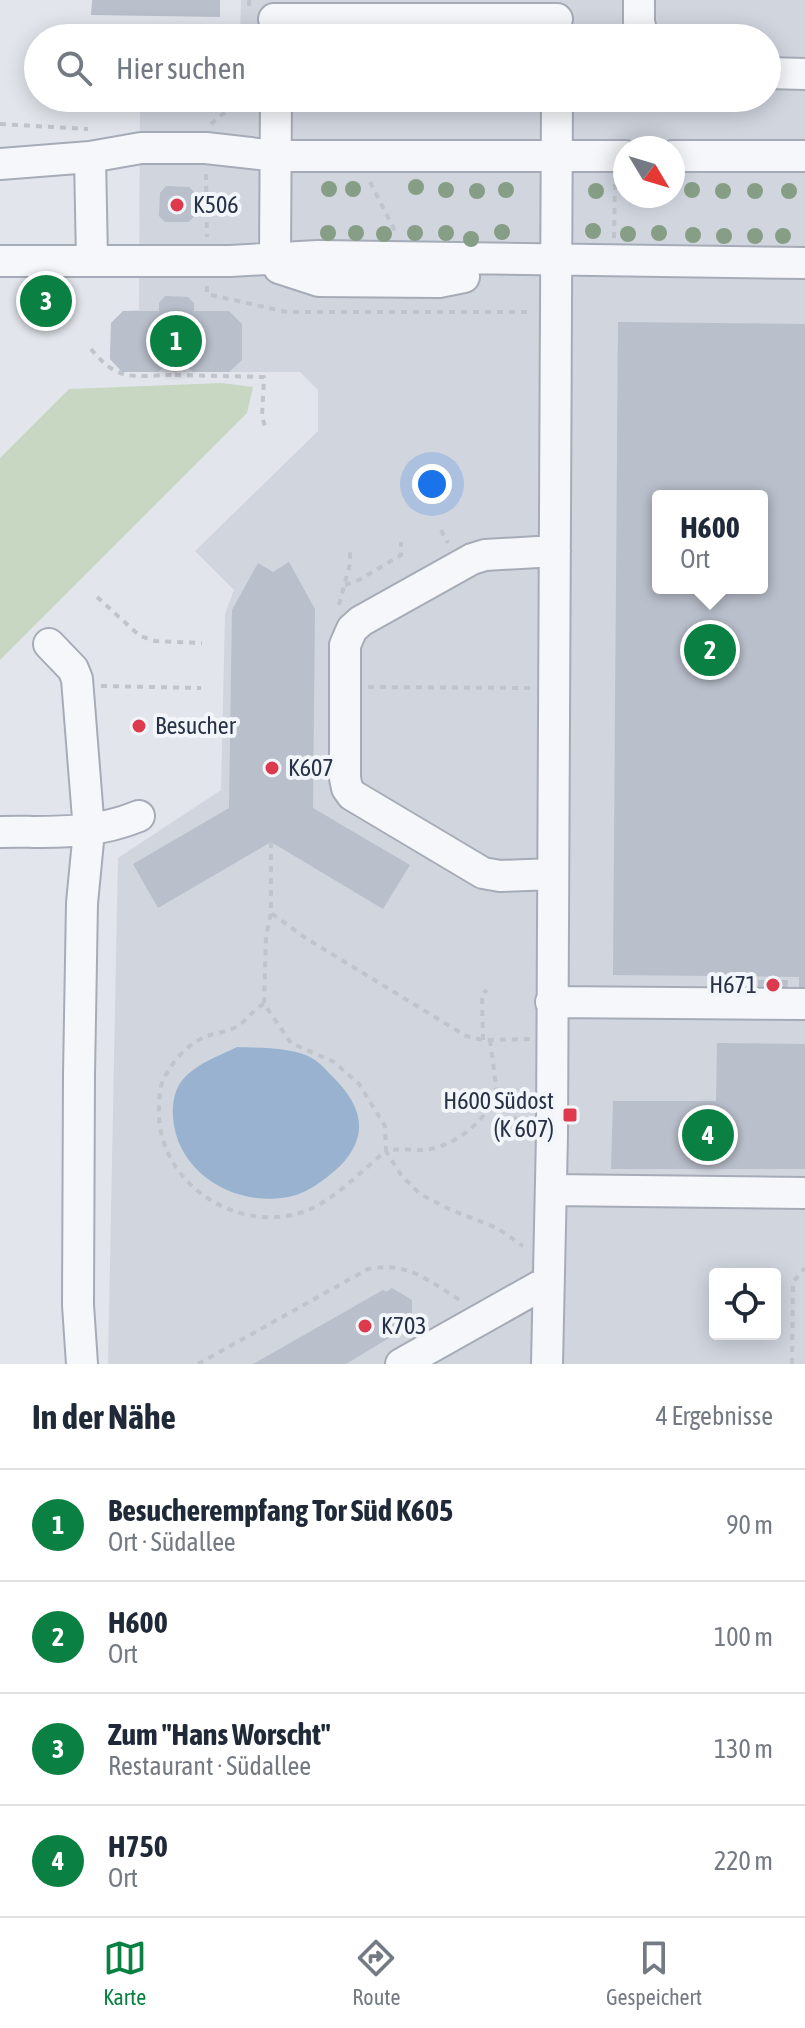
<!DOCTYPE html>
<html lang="de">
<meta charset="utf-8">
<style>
:root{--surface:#fff;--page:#f6f6f7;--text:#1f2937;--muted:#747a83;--line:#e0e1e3;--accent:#0b8043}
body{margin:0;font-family:"Asap Condensed",sans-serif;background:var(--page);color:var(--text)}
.controls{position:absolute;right:24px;bottom:24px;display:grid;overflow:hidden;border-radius:8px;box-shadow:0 4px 20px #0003}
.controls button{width:72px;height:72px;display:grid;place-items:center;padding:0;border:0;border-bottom:2px solid var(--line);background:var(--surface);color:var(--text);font:40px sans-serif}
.compass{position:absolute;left:613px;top:136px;width:72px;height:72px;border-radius:50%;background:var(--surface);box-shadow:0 4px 20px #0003;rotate:128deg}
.you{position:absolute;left:432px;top:484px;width:28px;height:28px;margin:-20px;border:6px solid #fff;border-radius:50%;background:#1a73e8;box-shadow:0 0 0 12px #1a73e833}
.badge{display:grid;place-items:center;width:52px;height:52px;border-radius:50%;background:var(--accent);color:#fff;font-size:26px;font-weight:700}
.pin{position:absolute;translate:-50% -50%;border:4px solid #fff;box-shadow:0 2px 8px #0006}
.popup{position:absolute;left:652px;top:490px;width:116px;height:104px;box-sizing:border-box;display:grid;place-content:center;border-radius:8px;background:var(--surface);filter:drop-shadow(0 2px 6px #0005);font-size:26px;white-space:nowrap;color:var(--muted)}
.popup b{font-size:30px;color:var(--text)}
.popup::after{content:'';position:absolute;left:50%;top:100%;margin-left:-16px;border:16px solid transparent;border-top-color:var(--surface)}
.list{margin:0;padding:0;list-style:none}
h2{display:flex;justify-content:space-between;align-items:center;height:104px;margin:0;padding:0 32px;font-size:34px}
h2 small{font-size:26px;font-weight:400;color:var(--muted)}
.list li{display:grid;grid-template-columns:52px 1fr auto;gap:24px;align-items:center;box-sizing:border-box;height:112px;padding:0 32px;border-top:2px solid var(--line)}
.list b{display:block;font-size:30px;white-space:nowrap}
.list p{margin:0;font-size:26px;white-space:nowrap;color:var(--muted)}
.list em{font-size:26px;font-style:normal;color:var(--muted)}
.icon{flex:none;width:44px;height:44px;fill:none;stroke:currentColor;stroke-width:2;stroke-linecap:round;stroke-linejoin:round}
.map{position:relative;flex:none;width:805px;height:1364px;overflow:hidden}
.search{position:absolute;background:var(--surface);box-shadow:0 4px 20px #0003;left:24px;right:24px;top:24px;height:88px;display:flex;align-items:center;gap:20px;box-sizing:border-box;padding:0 28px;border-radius:44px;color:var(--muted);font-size:30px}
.sheet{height:552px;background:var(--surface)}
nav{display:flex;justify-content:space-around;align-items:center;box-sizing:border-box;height:112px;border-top:2px solid var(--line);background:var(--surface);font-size:22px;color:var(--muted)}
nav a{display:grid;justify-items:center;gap:4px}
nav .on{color:var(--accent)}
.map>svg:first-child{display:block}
.built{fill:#d0d5de;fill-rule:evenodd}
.green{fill:#c7d7c2}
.water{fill:#99b2d0}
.building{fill:#b9bfcb;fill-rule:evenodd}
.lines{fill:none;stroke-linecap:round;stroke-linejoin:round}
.minor-casing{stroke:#a6acb7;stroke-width:34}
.path{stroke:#c0c4cb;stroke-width:4;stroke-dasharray:6 6;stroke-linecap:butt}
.minor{stroke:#f6f7fa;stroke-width:30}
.tree{fill:#869e86}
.poi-dot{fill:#de3a4d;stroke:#f2f5f9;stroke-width:3}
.labels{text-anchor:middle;stroke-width:8;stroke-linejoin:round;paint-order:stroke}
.poi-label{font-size:24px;fill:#283247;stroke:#f2f5f9;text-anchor:start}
</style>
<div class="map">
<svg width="805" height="1364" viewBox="0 0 805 1364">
<rect width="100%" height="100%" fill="#e2e6ec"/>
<path class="built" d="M241,0H805V1364H108L118,858L221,790L225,614L234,590L195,551L318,431V390L300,372H122L110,359L111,323L123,311L139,310L140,98H767V38H164L240,36ZM625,148H673V196H625ZM658,496H762V588H658ZM715,1274H775V1334H715Z"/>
<path class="green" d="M222,383L253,387L247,413L0,660V458L69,389Z"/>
<path class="water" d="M237,1047C260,1048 296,1047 315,1060C321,1064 327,1071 333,1077C361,1105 371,1134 340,1166C327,1178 307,1194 288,1197C236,1207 177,1174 173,1117C172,1107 174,1091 181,1082C193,1065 219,1056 237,1047Z"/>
<path class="building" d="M92,0H220V17L91,15Z
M160,98H195V106L189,112H166L160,106Z
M166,186L189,187L195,193V216L188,222H165L159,216L160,193Z
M165,296L188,297L194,303V311H229L242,324V360L229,372H193L180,360H171L158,372H122L110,359L111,323L123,311H159V303Z
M618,322L805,324V996H799V977L613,975ZM658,496H762V588H658Z
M289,562L315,609L313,808L410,865L383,909L271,842L158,908L133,864L229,808L232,610L258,563L273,572Z
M758,980H788L787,991H758Z
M717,1043L805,1044V1169H611L613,1101H716Z
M392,1288L412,1300V1324L346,1364H253L383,1290L386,1292Z"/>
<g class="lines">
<defs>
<path id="minor" d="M639,0V22L643,38
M274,19H557
M767,73L805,74
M276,98L275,258L279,268L319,281L439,282L464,277
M673,156H805
M90,157L92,260
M0,164L90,157L141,148H206L276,156H625
M0,261H230L318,256L805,263
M49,644L73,669L77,679L89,831L82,903L79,1075L78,1305L82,1364
M0,832C51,831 90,836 139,816
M553,874L500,876L483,873L352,795L347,788L345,778V645L352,629L361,621L472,559L485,555L555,551
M551,1002L804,1004
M551,1190L805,1193
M401,1364L547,1282
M547,1364L552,1135L557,98"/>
</defs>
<use href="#minor" class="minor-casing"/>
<path class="path" d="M249,0V12
M247,38L248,24
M0,124L88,129
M211,124L242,98
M206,174L207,237
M370,182L395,231
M614,238L615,182
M207,286V294L287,312H533
M91,349C120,384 133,375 175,375L176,360
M175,375L264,377L262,417L266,429
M441,530L448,543
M345,585L359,580L401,555V542
M97,597L140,636L155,641L202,643
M339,605L350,564V552
M101,686L201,688
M368,687L531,688
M271,842V913L304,937L466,1036L483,1040L530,1039
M264,1004C252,1010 247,1021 236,1027C227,1032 216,1033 207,1036C191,1042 175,1058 167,1073C159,1084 159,1100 159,1114C160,1184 237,1234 303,1212C334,1201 361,1171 386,1151L385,1126L359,1084L334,1062L291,1043L264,1004L266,936L271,913
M483,1040L482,995L487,990
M490,1040L498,1101L518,1121L524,1134H529
M497,1095C485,1120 458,1144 430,1149C415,1152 401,1147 386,1151L401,1175L420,1194L449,1209L497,1228L523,1246
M198,1364L368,1269C409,1261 430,1282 463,1302
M792,1364L793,1282L805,1268"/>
<use href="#minor" class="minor"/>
</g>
<g class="tree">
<circle cx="416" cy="187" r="8"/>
<circle cx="329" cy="189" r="8"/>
<circle cx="353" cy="189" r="8"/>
<circle cx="446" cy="190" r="8"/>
<circle cx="506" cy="190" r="8"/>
<circle cx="692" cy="190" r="8"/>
<circle cx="477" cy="191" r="8"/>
<circle cx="596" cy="191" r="8"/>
<circle cx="723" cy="191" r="8"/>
<circle cx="755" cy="191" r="8"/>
<circle cx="789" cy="191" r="8"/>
<circle cx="593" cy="231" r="8"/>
<circle cx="502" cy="232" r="8"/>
<circle cx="328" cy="233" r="8"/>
<circle cx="356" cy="233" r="8"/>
<circle cx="415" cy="233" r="8"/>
<circle cx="446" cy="233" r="8"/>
<circle cx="659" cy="233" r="8"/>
<circle cx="384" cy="234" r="8"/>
<circle cx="628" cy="234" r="8"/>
<circle cx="693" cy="235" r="8"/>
<circle cx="724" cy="236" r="8"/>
<circle cx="755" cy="236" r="8"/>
<circle cx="783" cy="236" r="8"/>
<circle cx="471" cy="239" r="8"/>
</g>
<g class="poi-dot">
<circle cx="177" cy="205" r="8"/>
<circle cx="139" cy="726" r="8"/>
<circle cx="272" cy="768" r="8"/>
<circle cx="773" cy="985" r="8"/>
<rect x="562" y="1107" width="16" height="16" rx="4"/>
<circle cx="365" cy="1326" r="8"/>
</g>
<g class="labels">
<g class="poi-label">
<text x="193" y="213">K506</text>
<text x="155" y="734">Besucher</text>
<text x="288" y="776">K607</text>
<text x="757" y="993" text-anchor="end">H671</text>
<text x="554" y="1109" text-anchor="end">H600 Südost<tspan x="554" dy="28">(K 607)</tspan></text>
<text x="381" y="1334">K703</text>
</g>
</g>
</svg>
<div class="controls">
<button><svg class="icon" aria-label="locate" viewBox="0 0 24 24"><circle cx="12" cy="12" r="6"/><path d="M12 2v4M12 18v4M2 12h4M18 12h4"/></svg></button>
</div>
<svg class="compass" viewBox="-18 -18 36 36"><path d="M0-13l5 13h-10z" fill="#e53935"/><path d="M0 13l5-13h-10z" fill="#747a83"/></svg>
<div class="you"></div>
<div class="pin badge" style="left:176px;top:341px">1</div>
<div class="pin badge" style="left:710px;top:650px">2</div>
<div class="popup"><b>H600</b>Ort</div>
<div class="pin badge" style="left:46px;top:301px">3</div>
<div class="pin badge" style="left:708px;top:1135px">4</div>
<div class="search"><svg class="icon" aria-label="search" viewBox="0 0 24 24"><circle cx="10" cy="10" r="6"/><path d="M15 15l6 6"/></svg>Hier suchen</div>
</div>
<section class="sheet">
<h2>In der Nähe<small>4 Ergebnisse</small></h2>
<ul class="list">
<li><span class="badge">1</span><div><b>Besucherempfang Tor Süd K605</b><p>Ort · Südallee</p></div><em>90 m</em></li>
<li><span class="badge">2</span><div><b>H600</b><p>Ort</p></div><em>100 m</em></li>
<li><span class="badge">3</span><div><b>Zum &quot;Hans Worscht&quot;</b><p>Restaurant · Südallee</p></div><em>130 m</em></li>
<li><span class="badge">4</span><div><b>H750</b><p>Ort</p></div><em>220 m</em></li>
</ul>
</section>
<nav>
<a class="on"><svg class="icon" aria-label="map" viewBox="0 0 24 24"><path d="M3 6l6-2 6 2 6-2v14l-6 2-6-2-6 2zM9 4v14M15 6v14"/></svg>Karte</a>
<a><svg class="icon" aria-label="directions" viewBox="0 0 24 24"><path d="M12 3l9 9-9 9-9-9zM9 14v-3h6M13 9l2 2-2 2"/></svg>Route</a>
<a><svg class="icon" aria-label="saved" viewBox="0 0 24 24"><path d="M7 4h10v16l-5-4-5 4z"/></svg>Gespeichert</a>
</nav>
